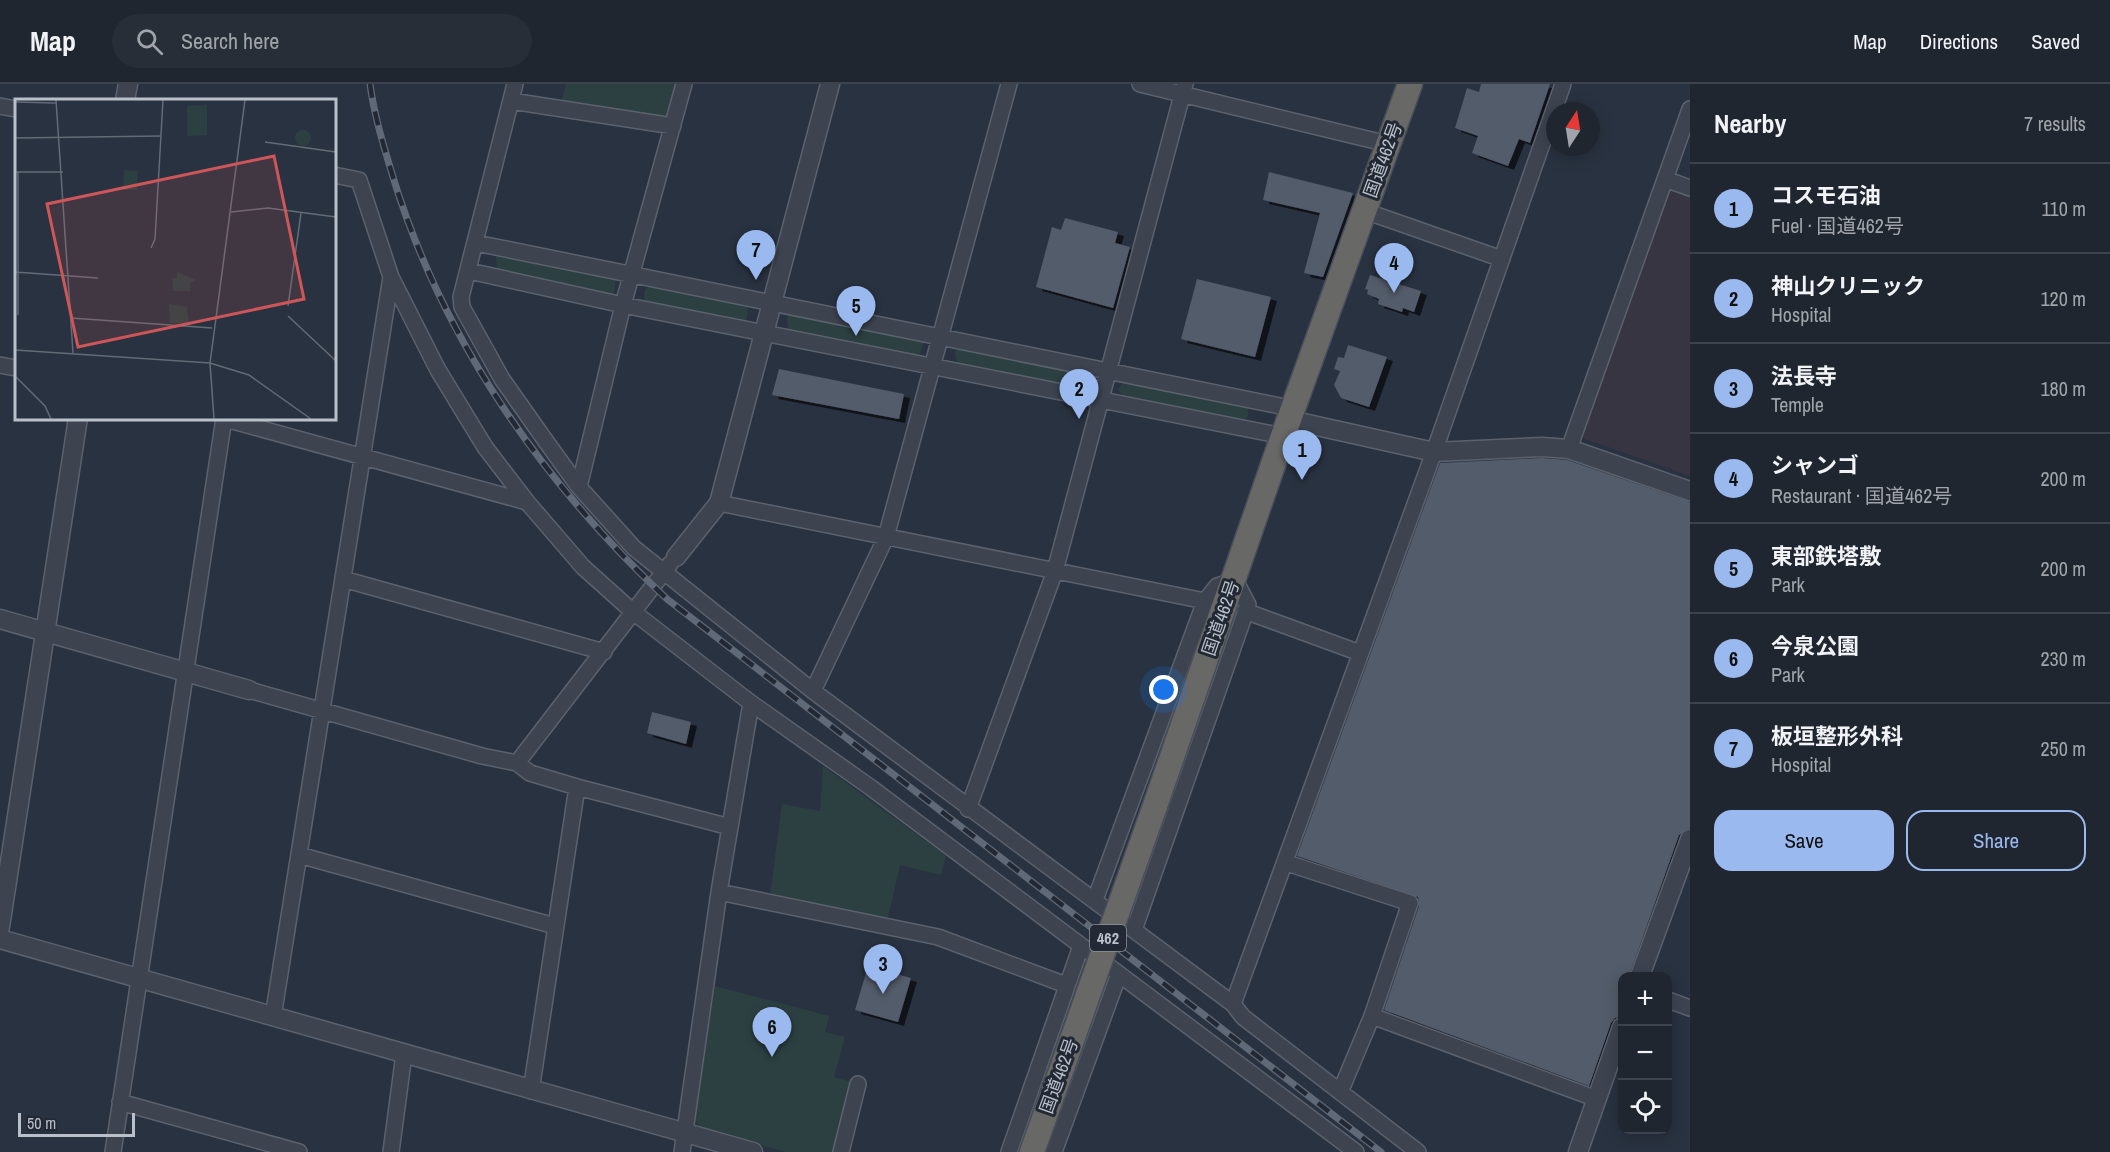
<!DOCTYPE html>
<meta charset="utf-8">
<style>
:root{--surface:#1f2630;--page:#272e38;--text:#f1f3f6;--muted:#a1a5ab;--line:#3c434c;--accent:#9ab9ef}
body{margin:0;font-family:"Archivo Narrow","Noto Sans JP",sans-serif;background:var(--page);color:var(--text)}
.controls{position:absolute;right:18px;bottom:18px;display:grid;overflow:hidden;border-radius:12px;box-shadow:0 3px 15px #0003}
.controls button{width:54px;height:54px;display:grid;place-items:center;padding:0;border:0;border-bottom:2px solid var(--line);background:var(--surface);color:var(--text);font:30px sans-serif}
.compass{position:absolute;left:1546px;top:18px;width:54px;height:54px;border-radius:50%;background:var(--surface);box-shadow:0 3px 15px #0003;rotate:12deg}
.scale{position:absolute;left:18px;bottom:15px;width:117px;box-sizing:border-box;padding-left:6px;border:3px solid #bac0ca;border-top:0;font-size:16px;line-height:21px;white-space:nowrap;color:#bac0ca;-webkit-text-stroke:4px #222935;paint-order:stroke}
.you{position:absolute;left:1164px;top:606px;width:21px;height:21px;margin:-15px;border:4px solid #fff;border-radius:50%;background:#1a73e8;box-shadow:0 0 0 9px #1a73e833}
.badge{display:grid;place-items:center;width:39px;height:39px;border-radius:50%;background:var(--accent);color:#111;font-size:20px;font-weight:700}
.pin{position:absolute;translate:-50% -50px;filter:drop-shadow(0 2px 3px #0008)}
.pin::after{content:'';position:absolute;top:32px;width:21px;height:18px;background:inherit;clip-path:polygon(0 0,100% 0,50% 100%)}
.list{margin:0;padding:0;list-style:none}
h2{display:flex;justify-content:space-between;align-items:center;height:78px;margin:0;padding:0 24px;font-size:26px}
h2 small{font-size:20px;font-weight:400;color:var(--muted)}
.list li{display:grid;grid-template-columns:39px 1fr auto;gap:18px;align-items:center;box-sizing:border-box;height:90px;padding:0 24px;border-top:2px solid var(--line)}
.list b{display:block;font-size:22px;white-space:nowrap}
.list p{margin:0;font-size:20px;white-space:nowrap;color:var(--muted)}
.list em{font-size:20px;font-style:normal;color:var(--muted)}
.actions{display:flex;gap:12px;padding:18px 24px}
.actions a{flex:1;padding:14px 0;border:2px solid var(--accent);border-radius:18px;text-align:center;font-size:21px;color:var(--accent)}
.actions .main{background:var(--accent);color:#111}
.icon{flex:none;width:33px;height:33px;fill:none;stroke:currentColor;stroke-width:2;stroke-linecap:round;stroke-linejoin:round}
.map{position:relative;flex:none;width:1690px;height:1068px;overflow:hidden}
header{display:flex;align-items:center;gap:36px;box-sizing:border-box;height:84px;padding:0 30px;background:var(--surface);border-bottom:2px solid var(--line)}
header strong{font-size:28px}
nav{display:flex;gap:33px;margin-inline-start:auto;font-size:21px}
.search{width:420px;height:54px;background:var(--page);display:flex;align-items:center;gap:15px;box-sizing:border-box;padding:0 21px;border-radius:33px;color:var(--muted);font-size:22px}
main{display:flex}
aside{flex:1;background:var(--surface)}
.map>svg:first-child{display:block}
.medical{fill:#373542}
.green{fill:#2c4042}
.building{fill:#535b6b;filter:url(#shadow)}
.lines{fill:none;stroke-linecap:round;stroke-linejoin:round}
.minor-casing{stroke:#5b626d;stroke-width:18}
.tertiary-casing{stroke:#5b626d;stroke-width:21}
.trunk-casing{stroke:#484f5a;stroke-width:27}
.minor{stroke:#3d4450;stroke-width:15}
.tertiary{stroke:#3d4450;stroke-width:18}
.trunk{stroke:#686866;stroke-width:24}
.rail-casing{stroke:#606977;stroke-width:7}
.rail{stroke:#222935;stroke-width:4.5;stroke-dasharray:14;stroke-linecap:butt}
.trunk-bridge-casing{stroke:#484f5a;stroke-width:27;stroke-linecap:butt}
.trunk-bridge{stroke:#686866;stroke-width:24}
.labels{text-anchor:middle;stroke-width:6;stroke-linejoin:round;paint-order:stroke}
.shield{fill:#222935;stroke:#8c939d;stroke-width:1.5}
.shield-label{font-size:16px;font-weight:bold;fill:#bac0ca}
.street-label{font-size:18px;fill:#bac0ca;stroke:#222935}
.inset-road{fill:none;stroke:#636b77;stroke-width:1.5}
.view{fill:#ce5659;fill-opacity:0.15;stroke:#ce5659;stroke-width:3}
.inset-edge{fill:none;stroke:#bac0ca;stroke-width:3}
</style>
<header>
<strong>Map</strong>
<div class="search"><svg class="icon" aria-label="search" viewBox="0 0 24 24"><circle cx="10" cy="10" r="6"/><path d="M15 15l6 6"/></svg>Search here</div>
<nav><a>Map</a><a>Directions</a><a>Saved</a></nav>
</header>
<main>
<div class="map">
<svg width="1690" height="1068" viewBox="0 0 1690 1068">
<defs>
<filter id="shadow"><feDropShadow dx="6" dy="4" stdDeviation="0" flood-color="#0009"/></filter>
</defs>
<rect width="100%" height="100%" fill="#293240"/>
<path class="medical" d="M1668,104L1690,108V392L1585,355L1580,347Z"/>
<path class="green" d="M566,0H678L670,32L663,36L561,19Z
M501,170L613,193L616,195L614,210L610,212L497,188L496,172Z
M651,201L743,219L748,224L746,237L737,239L648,220L644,215L645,206Z
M793,229L919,254L924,259L918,273L788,246L787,233Z
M962,264L1087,290L1091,295L1088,304L1079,307L957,282L955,267Z
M1131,298L1242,319L1248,325V332L1243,337L1126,317L1118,305L1123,299Z
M823,682L946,772L941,791L900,781L887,838L770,811L782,720L820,727Z
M715,902L829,932L825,948L845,953L834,993L851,998L833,1068H786L702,1045L695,1036Z"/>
<path class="building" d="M1481,0H1550L1530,59L1519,55L1508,82L1472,69L1478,52L1455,44L1467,4L1479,8Z
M1269,88L1353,109L1323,193L1304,189L1320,129L1263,116Z
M1065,134L1118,148L1115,159L1130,163L1113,224L1036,203L1052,143L1061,146Z
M1370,191L1421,207L1414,228L1403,224L1402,228L1378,220L1379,215L1367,210L1368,206L1365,205Z
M1197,195L1271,213L1255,273L1181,255Z
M1348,261L1387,273L1369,323L1341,314L1334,301L1340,287L1334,285L1338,273L1344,274Z
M779,285L904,310L899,335L772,311Z
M1542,374L1567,376L1690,418V744L1679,751L1629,892H1623V932L1615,934L1611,939L1589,1002L1384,926L1419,822L1418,813L1297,772L1440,379Z
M652,628L691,638L686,660L647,649Z
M868,882L911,894L898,938L855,926Z"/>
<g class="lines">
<defs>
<path id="minor" d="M515,0L461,213L462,223L502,295L545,356L579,403L634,464L813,607L1233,920L1243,933L1418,1068
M1140,0L1388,60
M511,17L673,42
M0,22L16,25
M334,91L359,96L391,193L438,286L485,363L527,418L583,483L632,527L751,619L870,703L1356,1068
M1665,95L1690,104
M1365,127L1502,175
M476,159L1295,325
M469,187L623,221L1283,352
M0,281L16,284
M222,334L527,418
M1569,365L1690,25
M579,403L623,221L684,0
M719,419L1205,517
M343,495L604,568
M1245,527L1360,569
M249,606L482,672L517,679L530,689L577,703L730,743
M813,607L886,453L1009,0
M517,679L670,480
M968,725L1055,487L1185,0
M299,771L555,842
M1287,779L1410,819L1372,932L1341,1006
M719,808L938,853L1066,901
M1095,816L1205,517L1217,502L1235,496L1248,521L1134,846
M1668,916L1690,924
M1233,920L1434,368L1563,0
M1372,932L1597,1015
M273,933L391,193
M531,1007L577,703
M120,1018L299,1068
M113,1068L224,334
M391,1068L404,970
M682,1068L719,808L751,619
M841,1068L858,1000
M1009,1068L1081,862
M1054,1068L1119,890"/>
<path id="tertiary" d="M125,16L128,0
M1290,336L1434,368L1542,363L1569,365L1690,407
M676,473L719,419L830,0
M0,535L249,606
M0,843L78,334
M0,855L753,1068
M1640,892L1690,755
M1578,1068L1622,943"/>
<path id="trunk" d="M1155,722L1283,352L1410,0
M1032,1068L1061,987"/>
</defs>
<use href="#minor" class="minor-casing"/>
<use href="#tertiary" class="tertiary-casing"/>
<use href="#trunk" class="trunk-casing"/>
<use href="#minor" class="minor"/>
<use href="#tertiary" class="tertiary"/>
<use href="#trunk" class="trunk"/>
<defs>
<path id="rail" d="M370,0C374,31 384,63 393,93C443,257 543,399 667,515L1381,1068"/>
</defs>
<use href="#rail" class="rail-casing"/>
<use href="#rail" class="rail"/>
<defs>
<path id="trunk-bridge" d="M1061,987L1155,722"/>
</defs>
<use href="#trunk-bridge" class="trunk-bridge-casing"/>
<use href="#trunk-bridge" class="trunk-bridge"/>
</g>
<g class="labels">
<rect class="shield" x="1090" y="841" width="36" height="26" rx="4.5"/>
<g class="shield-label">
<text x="1108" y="860">462</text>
</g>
<g class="street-label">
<text transform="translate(1383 76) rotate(-70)" y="6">国道462号</text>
<text transform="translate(1221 534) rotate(-71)" y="6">国道462号</text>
<text transform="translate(1059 992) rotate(-70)" y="6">国道462号</text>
</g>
</g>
<g transform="translate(15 15)">
<rect width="321" height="321" fill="#293240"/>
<path d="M192,6V36L172,37V7ZM280 39a8 8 0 1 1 16 0a8 8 0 1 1-16 0ZM109,71L123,72L122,91H108ZM162,173L181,181L175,184V192H158L157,179H162ZM154,205L172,208L174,225L155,224Z" fill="#2c4042"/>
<path class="inset-road" d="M41,1L58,254M0,3L41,4M0,39L145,37M250,43L321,53M0,73H48M3,73V216M216,113L253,109L321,118M136,149L140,140L148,1M0,173L83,179M273,207L286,114M273,217L321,262M56,219L197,229M0,251L195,264L230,1M0,277L30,307L36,320M199,320L195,264L234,276L296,320"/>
<path class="view" d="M259,57L289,200L63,248L32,105Z"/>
<rect width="321" height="321" class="inset-edge"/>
</g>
</svg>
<div class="controls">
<button>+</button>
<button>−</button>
<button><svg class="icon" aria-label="locate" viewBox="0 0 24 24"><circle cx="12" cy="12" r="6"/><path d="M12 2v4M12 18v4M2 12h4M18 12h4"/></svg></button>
</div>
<svg class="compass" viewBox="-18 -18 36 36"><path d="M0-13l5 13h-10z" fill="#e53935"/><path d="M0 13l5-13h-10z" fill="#a1a5ab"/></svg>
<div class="scale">50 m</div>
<div class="you"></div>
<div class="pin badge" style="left:1302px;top:396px">1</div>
<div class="pin badge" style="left:1079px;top:335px">2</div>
<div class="pin badge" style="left:883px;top:910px">3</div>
<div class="pin badge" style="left:1394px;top:209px">4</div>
<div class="pin badge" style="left:856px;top:252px">5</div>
<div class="pin badge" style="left:772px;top:973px">6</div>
<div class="pin badge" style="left:756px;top:196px">7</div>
</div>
<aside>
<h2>Nearby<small>7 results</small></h2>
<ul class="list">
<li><span class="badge">1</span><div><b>コスモ石油</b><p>Fuel · 国道462号</p></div><em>110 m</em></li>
<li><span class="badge">2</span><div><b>神山クリニック</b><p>Hospital</p></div><em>120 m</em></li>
<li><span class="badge">3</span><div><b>法長寺</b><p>Temple</p></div><em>180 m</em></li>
<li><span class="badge">4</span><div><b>シャンゴ</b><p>Restaurant · 国道462号</p></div><em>200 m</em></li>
<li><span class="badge">5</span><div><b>東部鉄塔敷</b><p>Park</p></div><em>200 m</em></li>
<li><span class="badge">6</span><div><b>今泉公園</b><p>Park</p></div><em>230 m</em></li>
<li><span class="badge">7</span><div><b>板垣整形外科</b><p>Hospital</p></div><em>250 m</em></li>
</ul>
<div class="actions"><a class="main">Save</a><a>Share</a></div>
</aside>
</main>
